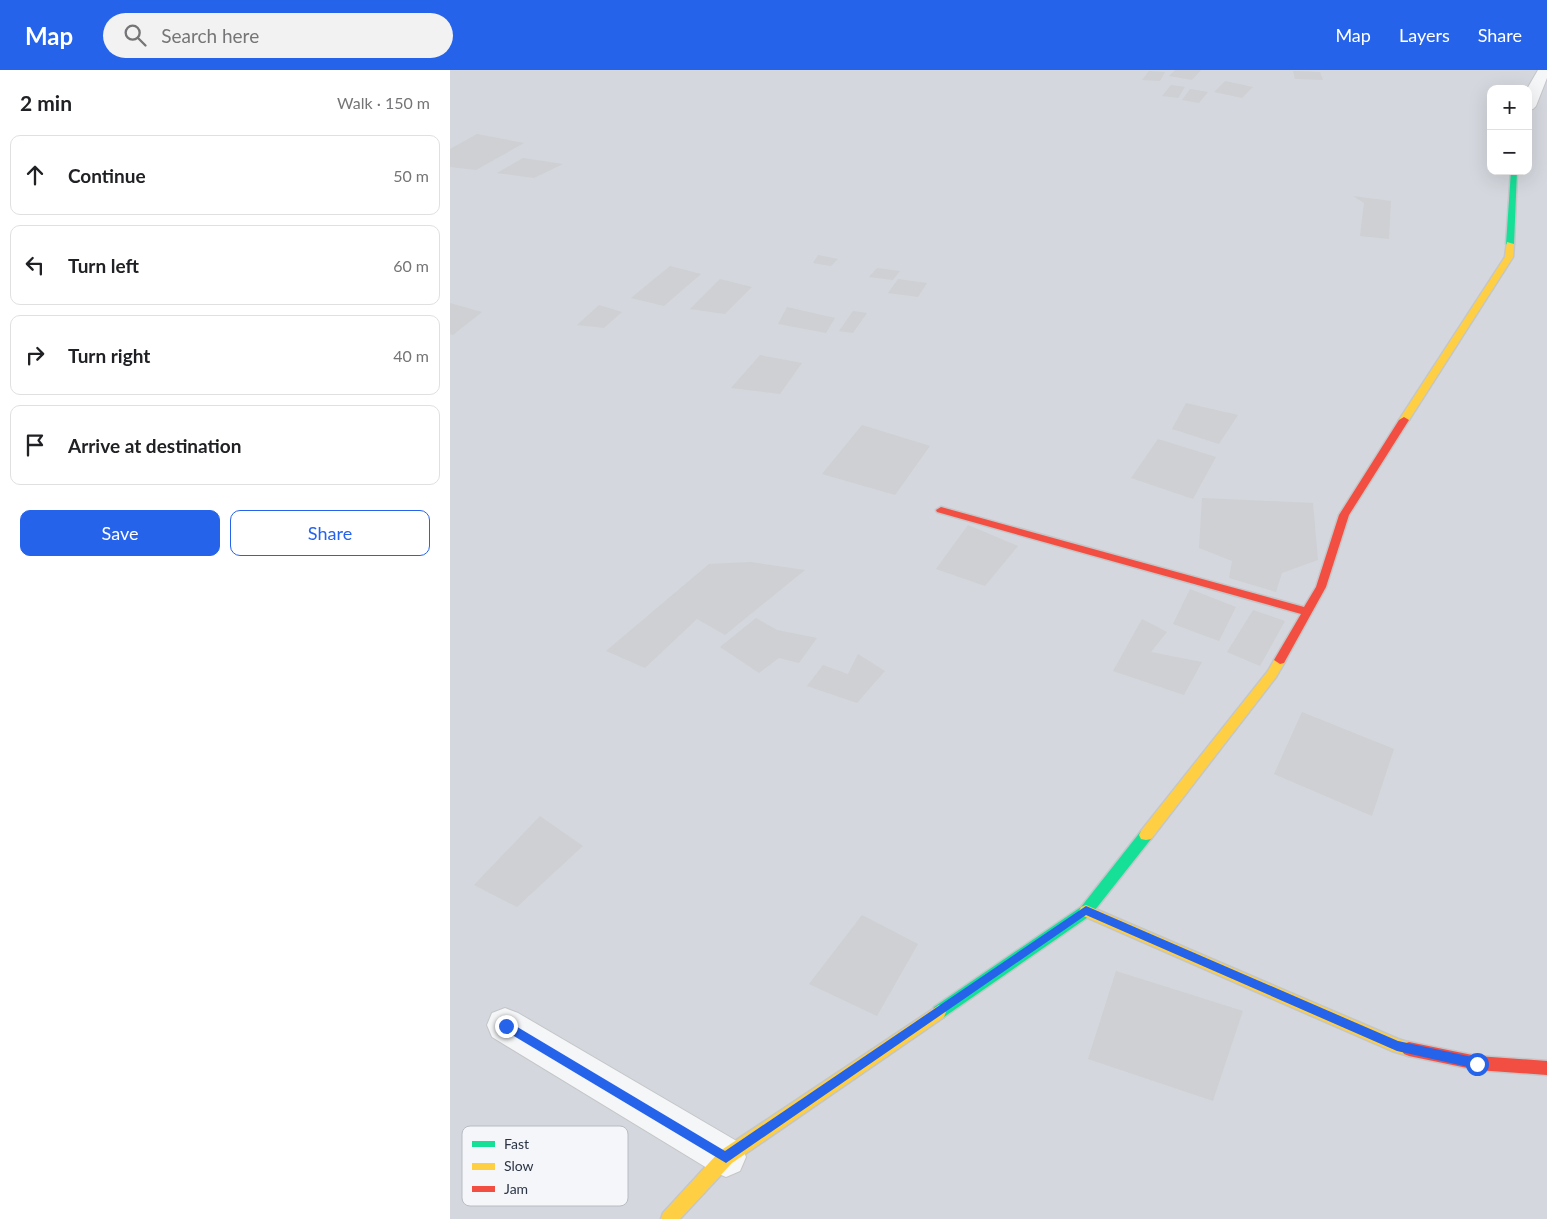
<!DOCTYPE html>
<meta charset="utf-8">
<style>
:root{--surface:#fff;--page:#f2f2f2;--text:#202124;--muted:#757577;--line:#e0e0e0;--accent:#2563eb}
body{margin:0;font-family:Lato,sans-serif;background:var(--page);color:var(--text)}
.controls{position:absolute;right:15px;top:15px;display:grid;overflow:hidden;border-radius:10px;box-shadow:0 5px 20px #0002}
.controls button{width:45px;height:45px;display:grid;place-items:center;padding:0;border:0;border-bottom:1px solid var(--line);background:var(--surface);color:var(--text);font:25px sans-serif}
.stop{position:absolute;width:15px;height:15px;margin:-11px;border:4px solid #2563eb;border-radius:50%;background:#fff}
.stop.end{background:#2563eb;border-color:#fff;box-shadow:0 1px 5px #0008}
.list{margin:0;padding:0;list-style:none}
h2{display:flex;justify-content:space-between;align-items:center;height:65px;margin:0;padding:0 20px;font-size:21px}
h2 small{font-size:16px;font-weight:400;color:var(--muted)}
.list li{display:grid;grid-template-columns:32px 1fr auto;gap:15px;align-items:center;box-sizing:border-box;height:80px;margin:0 10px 10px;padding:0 10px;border:1px solid var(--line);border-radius:10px}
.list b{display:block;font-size:19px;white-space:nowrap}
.list em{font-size:16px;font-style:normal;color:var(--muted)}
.actions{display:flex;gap:10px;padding:15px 20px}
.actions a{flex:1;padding:11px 0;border:1px solid var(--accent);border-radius:10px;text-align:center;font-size:18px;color:var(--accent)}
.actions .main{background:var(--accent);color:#fff}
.icon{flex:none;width:28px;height:28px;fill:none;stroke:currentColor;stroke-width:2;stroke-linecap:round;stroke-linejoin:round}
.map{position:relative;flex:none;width:1097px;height:1149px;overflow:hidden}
header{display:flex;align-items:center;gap:30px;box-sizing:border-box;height:70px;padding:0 25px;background:var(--accent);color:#fff}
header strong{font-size:24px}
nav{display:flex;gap:28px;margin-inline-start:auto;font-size:18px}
.search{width:350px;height:45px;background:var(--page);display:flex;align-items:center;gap:12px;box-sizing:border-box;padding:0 18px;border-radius:28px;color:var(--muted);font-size:19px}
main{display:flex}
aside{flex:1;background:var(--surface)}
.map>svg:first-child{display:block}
.built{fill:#d4d7dd;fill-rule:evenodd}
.building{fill:#ced0d3}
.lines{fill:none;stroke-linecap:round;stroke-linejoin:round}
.street-casing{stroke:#c4c6c8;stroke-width:2}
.fast-casing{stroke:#c4c6c8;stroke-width:3}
.slow-casing{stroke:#c4c6c8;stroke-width:3}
.jam-casing{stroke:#c4c6c8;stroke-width:3}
.street{fill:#f5f6f7;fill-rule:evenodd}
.fast{fill:#16e098;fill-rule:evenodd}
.slow{fill:#ffcf43;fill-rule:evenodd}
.jam{fill:#f24e42;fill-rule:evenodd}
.route{fill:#2563eb}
.key{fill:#f4f6f9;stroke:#b8bcc3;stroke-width:1}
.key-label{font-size:14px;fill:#2b3445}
</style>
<header>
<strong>Map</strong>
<div class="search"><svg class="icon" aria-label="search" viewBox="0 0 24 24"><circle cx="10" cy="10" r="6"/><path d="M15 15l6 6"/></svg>Search here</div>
<nav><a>Map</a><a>Layers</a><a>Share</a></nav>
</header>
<main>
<aside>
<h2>2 min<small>Walk · 150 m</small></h2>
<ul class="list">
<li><svg class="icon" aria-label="ahead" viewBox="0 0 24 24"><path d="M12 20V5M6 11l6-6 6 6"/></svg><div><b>Continue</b></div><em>50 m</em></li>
<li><svg class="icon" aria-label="left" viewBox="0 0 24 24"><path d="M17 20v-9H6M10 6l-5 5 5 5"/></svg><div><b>Turn left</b></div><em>60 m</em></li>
<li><svg class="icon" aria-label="right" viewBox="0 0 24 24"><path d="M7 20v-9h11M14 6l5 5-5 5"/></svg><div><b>Turn right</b></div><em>40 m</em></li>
<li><svg class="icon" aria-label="arrive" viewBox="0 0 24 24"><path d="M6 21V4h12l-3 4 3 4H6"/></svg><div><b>Arrive at destination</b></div></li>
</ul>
<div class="actions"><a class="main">Save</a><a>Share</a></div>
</aside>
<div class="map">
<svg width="1097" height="1149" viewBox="0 0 1097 1149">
<rect width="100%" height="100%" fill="#e6e8ea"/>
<path class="built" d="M0,0H1097V1149H0ZM1041,19H1078V101H1041Z"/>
<path class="building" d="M725,0H751L742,10L719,6Z
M699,1L715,2L710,11L692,10Z
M843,1L870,2L873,10L845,9Z
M775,11L803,17L792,28L764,22Z
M721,15L735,17L728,28L712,26Z
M740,19L758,22L749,33L732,30Z
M27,64L74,73L26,100L0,97V79Z
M73,88L113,94L84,108L47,103Z
M903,126L941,131L939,169L910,166L914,133Z
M368,185L388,189L381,196L363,193Z
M220,196L251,204L214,236L181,228Z
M427,198L450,201L443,210L419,207Z
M270,209L302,217L275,244L240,239Z
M448,209L477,213L468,227L438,223Z
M0,233L32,242L3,265L0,264Z
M149,235L172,242L154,258L127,255Z
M337,237L385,248L376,263L328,254Z
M403,241L417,243L403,263L389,261Z
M310,285L352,293L330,324L281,318Z
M736,333L788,345L769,374L722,359Z
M412,355L480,376L445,425L372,404Z
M708,369L766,387L743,429L681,408Z
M752,428L863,433L868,490L832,503L826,522L779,508L782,491L749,478Z
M518,455L568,476L535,516L486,499Z
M301,492L355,500L275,565L247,549L195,598L156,581L259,494Z
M740,519L786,537L769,571L723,554Z
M803,540L835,551L810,596L777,582Z
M306,548L327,560L367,568L349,593L329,588L309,603L270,577Z
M692,549L717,562L701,582L752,592L734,625L663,601Z
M408,584L435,601L407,633L357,616L373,595L398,604Z
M852,642L944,679L922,746L824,704Z
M90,746L133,776L67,837L24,815Z
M412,845L468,874L427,946L359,914Z
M666,901L793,941L763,1031L638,989Z"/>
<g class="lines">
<defs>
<path id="street" d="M1088,0H1097V8L1086,36L1083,39L1078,40L1077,19Z
M55,938L68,943L290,1073L296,1087L290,1101L276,1107L262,1101L42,967L37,955L42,943Z"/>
<path id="fast" d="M1061,101H1067L1064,174L1060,176L1056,174Z
M696,760L701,761L703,765L701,769L641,845L494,947L489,949L484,947L482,942L484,937L631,837L691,761Z"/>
<path id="slow" d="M1057,172L1064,174L1063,187L959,350L957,352H951L949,350L1055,187Z
M830,586L836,590L826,607L701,769L696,770L691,769L689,765L691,761L818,601L826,587Z
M636,835L948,969L964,974L967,979L964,984L959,986L942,981L631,845L629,841L631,837Z
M489,935L494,937L496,942L494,947L282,1093L230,1149H211L213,1143L270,1081Z"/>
<path id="jam" d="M954,347L959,350L899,445L876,517L834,593L830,594L824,590L851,544L487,442L486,440L491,437L854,537L866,517L889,445L949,350Z
M959,972L1027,986L1097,991V1005L1027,1000L959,986L954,984L951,979L954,974Z"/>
</defs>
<use href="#street" class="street-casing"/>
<use href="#fast" class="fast-casing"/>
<use href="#slow" class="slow-casing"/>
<use href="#jam" class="jam-casing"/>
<use href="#street" class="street"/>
<use href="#fast" class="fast"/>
<use href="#slow" class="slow"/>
<use href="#jam" class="jam"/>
</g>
<path class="route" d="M636,836L948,971L1027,988L1031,990L1033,994L1031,997L1027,999L947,981L636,845L276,1093L52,959L50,956L52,952H59L275,1081Z"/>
<rect x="12" y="1056" width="166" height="80" rx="8" class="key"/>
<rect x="22" y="1071" width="23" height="6" fill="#16e098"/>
<rect x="22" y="1093" width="23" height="7" fill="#ffcf43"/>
<rect x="22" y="1116" width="23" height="6" fill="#f24e42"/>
<g class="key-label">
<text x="54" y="1079">Fast</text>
<text x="54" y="1101">Slow</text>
<text x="54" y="1124">Jam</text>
</g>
</svg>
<div class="controls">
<button>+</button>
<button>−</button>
</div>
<div class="stop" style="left:1027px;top:994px"></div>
<div class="stop end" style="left:56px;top:956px"></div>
</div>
</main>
